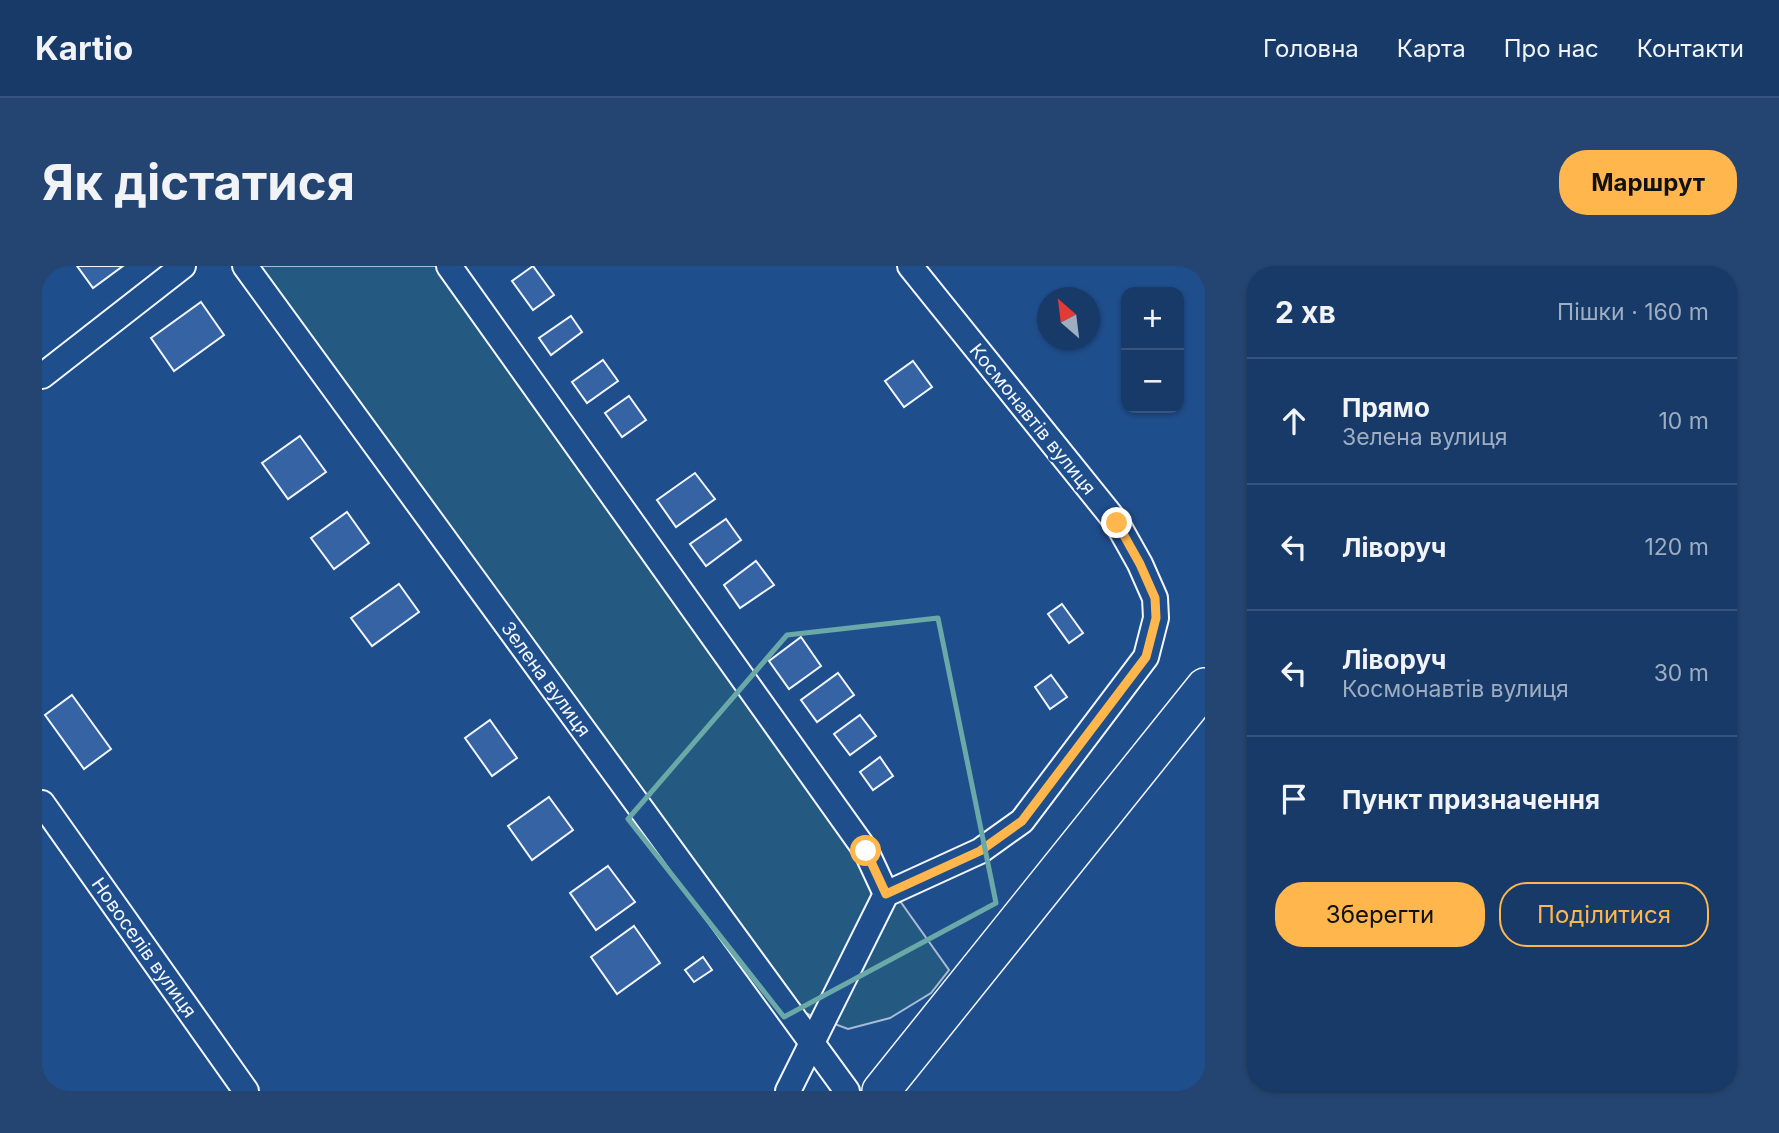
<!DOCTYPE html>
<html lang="uk">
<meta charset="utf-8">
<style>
:root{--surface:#173a69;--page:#244571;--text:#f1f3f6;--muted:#9eadc0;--line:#36547d;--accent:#ffb74d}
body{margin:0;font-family:Inter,sans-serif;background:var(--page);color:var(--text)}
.controls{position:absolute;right:21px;top:21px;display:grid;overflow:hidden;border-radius:14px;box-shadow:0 2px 5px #0004}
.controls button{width:63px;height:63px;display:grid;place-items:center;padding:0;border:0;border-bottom:2px solid var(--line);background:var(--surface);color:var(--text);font:35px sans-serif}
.compass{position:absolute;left:995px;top:21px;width:63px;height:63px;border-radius:50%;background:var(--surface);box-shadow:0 2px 5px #0004;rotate:332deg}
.stop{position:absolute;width:21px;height:21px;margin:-16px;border:5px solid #ffb74d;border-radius:50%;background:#fff}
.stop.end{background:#ffb74d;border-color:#fff;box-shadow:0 2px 7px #0008}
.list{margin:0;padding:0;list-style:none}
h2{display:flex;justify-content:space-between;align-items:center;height:91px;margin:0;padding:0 28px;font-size:30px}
h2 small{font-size:23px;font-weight:400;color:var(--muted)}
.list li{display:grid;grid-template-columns:46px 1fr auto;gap:21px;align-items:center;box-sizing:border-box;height:126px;padding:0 28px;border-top:2px solid var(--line)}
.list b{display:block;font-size:26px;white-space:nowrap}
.list p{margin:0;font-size:23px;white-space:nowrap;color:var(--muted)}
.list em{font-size:23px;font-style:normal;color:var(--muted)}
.actions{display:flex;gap:14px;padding:21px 28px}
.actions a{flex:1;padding:16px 0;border:2px solid var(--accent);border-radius:28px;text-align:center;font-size:24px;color:var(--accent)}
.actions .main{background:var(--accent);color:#111}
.icon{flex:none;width:38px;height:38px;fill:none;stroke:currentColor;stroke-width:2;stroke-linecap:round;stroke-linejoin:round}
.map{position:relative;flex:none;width:1163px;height:825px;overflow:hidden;border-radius:28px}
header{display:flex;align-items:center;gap:42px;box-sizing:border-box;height:98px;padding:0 35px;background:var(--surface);border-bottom:2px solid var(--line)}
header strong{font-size:33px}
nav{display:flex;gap:38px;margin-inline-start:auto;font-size:24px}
.intro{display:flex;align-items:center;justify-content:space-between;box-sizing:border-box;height:168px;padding:0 42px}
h1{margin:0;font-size:49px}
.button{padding:18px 32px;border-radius:28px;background:var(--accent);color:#111;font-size:24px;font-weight:700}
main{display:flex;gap:42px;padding:0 42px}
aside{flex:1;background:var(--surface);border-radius:28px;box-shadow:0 2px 5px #0004}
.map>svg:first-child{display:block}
.green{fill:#245a82;stroke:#a8bbd7;stroke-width:2}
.building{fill:#3563a3;stroke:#f2f6ff;stroke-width:2}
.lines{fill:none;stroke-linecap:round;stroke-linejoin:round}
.minor-casing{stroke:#f2f6ff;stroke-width:28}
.highway-casing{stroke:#f2f6ff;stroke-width:40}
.minor{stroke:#1f4e8c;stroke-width:24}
.highway{stroke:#1f4e8c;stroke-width:37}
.route{stroke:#ffb74d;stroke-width:9}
.marked{fill:none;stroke:#6aa9a8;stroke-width:5;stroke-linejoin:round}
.labels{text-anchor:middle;stroke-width:5;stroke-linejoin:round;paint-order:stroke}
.street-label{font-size:19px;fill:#f2f6ff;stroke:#1f4e8c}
</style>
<header>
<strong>Kartio</strong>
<nav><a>Головна</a><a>Карта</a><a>Про нас</a><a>Контакти</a></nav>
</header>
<div class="intro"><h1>Як дістатися</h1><a class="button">Маршрут</a></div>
<main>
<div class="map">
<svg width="1163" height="825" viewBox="0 0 1163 825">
<rect width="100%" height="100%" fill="#1f4e8c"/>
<path class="green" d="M203,0H407L907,704L889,727L848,752L806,763L763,747Z"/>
<path class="building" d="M35,0H81L51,22Z
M491,0L512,29L491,44L470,15Z
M159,36L182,69L132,105L109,72Z
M529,50L540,66L509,89L497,72Z
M561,94L576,115L545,137L530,116Z
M871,95L890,121L862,141L843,115Z
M587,130L604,154L580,171L563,147Z
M258,170L284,206L246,233L220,197Z
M653,207L673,233L634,261L615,234Z
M305,246L327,277L292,303L269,272Z
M684,253L699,274L664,300L648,278Z
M714,295L732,319L698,342L682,319Z
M357,318L377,346L330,380L309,352Z
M1020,338L1041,367L1027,377L1006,348Z
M759,371L779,400L747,423L727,395Z
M796,407L812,429L775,456L759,434Z
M1009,409L1025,431L1008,443L993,421Z
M30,429L69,483L42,503L3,449Z
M818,449L834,470L808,489L792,468Z
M448,454L475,492L450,510L423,472Z
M838,491L851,510L831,524L818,506Z
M507,531L531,564L490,594L466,560Z
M566,600L593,636L554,664L528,627Z
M592,660L618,697L575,728L549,691Z
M661,691L670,704L652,716L643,704Z"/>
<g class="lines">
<defs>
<g id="minor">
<path id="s1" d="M203,0L805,825"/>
<path d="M407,0L824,585L844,628"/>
<path d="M0,110L141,0"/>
<path id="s2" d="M0,537L204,825"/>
<path d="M746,825L844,628L938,585L980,555L1104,391L1114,352L1113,332L1098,298L1075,257L868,0"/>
</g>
<path id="highway" d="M839,825L1163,421"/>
</defs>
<use href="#minor" class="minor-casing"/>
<use href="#highway" class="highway-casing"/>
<use href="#minor" class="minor"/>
<use href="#highway" class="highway"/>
</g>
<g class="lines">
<path class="route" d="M824,585L844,628L938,585L980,555L1104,391L1114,352L1113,332L1098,298L1075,257"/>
</g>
<path class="marked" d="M896,352L954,637L742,751L586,553L745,369Z"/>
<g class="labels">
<g class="street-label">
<text transform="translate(991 153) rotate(51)" y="7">Космонавтів вулиця</text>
<text dy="7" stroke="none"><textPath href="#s1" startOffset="511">Зелена вулиця</textPath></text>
<text dy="7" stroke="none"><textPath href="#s2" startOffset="177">Новоселів вулиця</textPath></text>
</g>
</g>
</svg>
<div class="controls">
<button>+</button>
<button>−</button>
</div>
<svg class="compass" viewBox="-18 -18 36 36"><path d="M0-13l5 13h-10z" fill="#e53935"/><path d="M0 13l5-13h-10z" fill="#9eadc0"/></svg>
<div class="stop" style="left:824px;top:585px"></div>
<div class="stop end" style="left:1075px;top:257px"></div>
</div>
<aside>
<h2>2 хв<small>Пішки · 160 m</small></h2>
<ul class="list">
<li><svg class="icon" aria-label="ahead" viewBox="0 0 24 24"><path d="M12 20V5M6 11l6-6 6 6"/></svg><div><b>Прямо</b><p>Зелена вулиця</p></div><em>10 m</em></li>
<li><svg class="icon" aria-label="left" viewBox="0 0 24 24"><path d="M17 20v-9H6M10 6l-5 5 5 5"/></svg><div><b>Ліворуч</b></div><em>120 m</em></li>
<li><svg class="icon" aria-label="left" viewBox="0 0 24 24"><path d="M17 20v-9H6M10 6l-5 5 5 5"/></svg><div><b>Ліворуч</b><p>Космонавтів вулиця</p></div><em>30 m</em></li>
<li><svg class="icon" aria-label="arrive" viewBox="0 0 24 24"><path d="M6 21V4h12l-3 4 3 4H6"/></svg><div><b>Пункт призначення</b></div></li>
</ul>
<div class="actions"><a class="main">Зберегти</a><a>Поділитися</a></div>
</aside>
</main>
